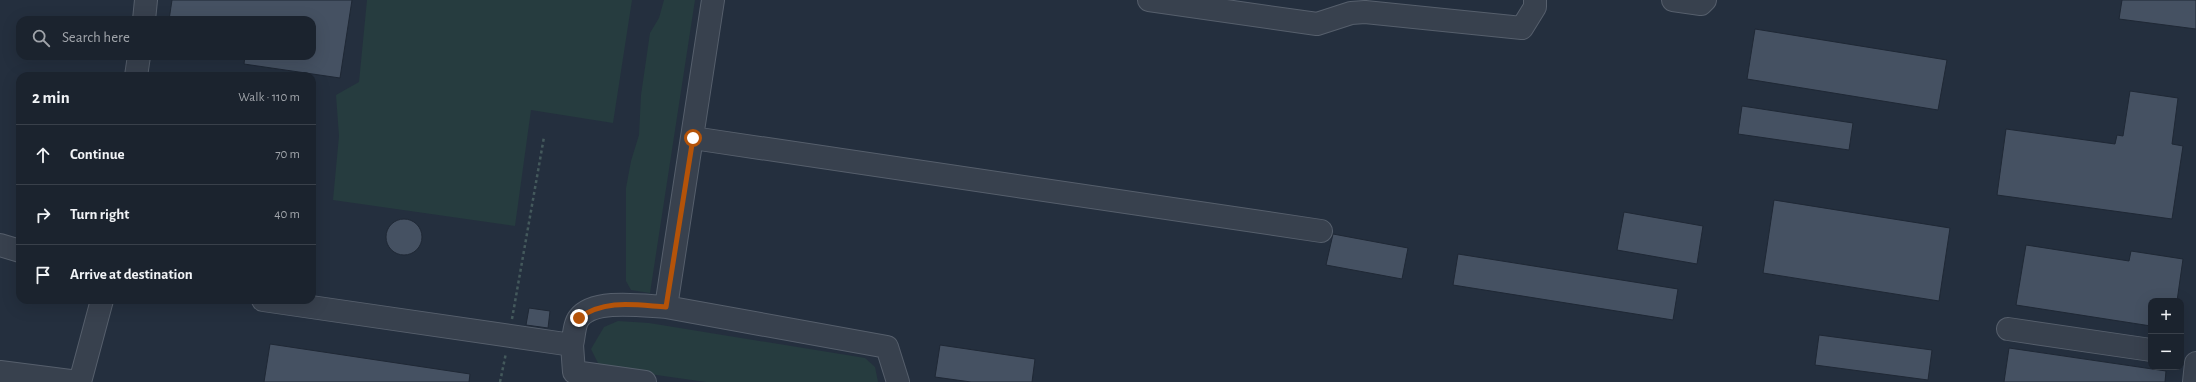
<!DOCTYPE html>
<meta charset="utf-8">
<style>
:root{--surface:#1b232e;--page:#282f3a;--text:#f1f3f6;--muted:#a0a4aa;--line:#39404a}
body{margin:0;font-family:"Alegreya Sans",sans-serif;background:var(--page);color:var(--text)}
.controls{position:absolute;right:12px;bottom:12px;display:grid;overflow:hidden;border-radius:8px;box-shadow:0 4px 16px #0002}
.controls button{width:36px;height:36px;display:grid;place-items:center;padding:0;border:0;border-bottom:1px solid var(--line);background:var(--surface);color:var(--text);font:20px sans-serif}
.stop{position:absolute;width:12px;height:12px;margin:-9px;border:3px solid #b45309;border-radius:50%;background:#fff}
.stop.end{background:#b45309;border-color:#fff;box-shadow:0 1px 4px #0008}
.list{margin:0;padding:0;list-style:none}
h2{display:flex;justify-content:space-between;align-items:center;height:52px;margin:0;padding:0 16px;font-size:17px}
h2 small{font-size:13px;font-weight:400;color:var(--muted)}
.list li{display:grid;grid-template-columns:26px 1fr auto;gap:12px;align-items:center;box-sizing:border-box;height:60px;padding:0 16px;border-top:1px solid var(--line)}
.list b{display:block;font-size:15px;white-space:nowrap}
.list em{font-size:13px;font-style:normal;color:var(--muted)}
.icon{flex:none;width:22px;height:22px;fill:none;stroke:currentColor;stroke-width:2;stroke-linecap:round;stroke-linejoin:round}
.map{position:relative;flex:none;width:2196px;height:382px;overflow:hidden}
.search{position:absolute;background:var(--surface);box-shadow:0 4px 16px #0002;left:16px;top:16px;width:300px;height:44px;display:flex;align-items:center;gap:10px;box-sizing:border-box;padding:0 14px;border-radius:12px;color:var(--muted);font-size:15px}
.panel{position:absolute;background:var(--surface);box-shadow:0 4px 16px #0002;left:16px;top:72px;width:300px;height:232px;border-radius:12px}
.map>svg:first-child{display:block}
.green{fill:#263c3f}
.building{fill:#455162;stroke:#1f2835}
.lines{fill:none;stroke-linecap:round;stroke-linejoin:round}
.minor-casing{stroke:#565f6c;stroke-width:24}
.path{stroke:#44595c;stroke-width:2.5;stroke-dasharray:3 3;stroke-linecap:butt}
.minor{stroke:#38414e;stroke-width:22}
.route{stroke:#b45309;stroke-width:5}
</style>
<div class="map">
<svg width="2196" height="382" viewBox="0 0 2196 382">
<rect width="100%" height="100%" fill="#242f3e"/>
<path class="green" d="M367,0H632L613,123L531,110L515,226L333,200L339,136L336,95L359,82Z
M664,0H695L650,293L631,290L626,281V188L631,161L639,135L641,95L650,33L659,18Z
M618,321L649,323L865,358L875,367L878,382H706L600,367L591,349L604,327Z"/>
<path class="building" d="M172,0H352L340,78L244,64L245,56H312V20H169Z
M2122,0H2196V29L2119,19Z
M1755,29L1947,60L1938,110L1747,79Z
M2130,91L2178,98L2172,144L2183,146L2172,219L1997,195L2006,129L2115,144L2117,135L2123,136Z
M1742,106L1853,123L1849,150L1738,134Z
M1774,200L1950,228L1939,301L1763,273Z
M1624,212L1703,226L1697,264L1617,250Z
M386 237a18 18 0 1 1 36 0a18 18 0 1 1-36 0Z
M1333,234L1408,248L1402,279L1326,265Z
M2026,245L2129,261L2131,251L2183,259L2177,301H2151V326L2016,305Z
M1458,254L1678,289L1673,320L1453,285Z
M529,308L550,311L548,328L526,325Z
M1819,335L1932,350L1928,380L1815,365Z
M270,344L470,374L469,382H264Z
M940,345L1035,359L1032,382H971L935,377Z
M2009,348L2166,371L2165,382H2004Z"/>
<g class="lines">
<defs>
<path id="minor" d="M713,0L666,307L887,347L898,382
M1149,0L1317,24L1351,13L1365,12L1522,28L1535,7V0
M1673,0L1701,4L1705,0
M144,20L146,0
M136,76L139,56
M693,138L1321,231
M0,245L20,251
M263,300L572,345C574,338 574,324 579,318C594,298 644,306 666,307
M2008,329L2151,350
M572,345L574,372L645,382
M0,372L78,382
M80,382L102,300
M2194,382L2196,363"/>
</defs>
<use href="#minor" class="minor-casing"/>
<path class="path" d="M512,319L544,137
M500,382L506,353"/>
<use href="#minor" class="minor"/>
</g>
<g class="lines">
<path class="route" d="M579,318C605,299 635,305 666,307L693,138"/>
</g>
</svg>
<div class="controls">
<button>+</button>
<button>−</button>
</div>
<div class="stop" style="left:693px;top:138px"></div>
<div class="stop end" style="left:579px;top:318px"></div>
<div class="search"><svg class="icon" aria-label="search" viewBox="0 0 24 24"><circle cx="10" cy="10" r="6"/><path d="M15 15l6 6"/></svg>Search here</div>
<section class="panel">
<h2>2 min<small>Walk · 110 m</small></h2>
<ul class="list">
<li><svg class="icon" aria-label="ahead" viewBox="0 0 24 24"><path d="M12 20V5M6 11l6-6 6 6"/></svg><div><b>Continue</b></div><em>70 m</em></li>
<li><svg class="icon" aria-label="right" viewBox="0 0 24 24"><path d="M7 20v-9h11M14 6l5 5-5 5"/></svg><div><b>Turn right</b></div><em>40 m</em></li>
<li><svg class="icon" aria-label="arrive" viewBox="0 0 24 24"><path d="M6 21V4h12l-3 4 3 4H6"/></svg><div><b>Arrive at destination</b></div></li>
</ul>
</section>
</div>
